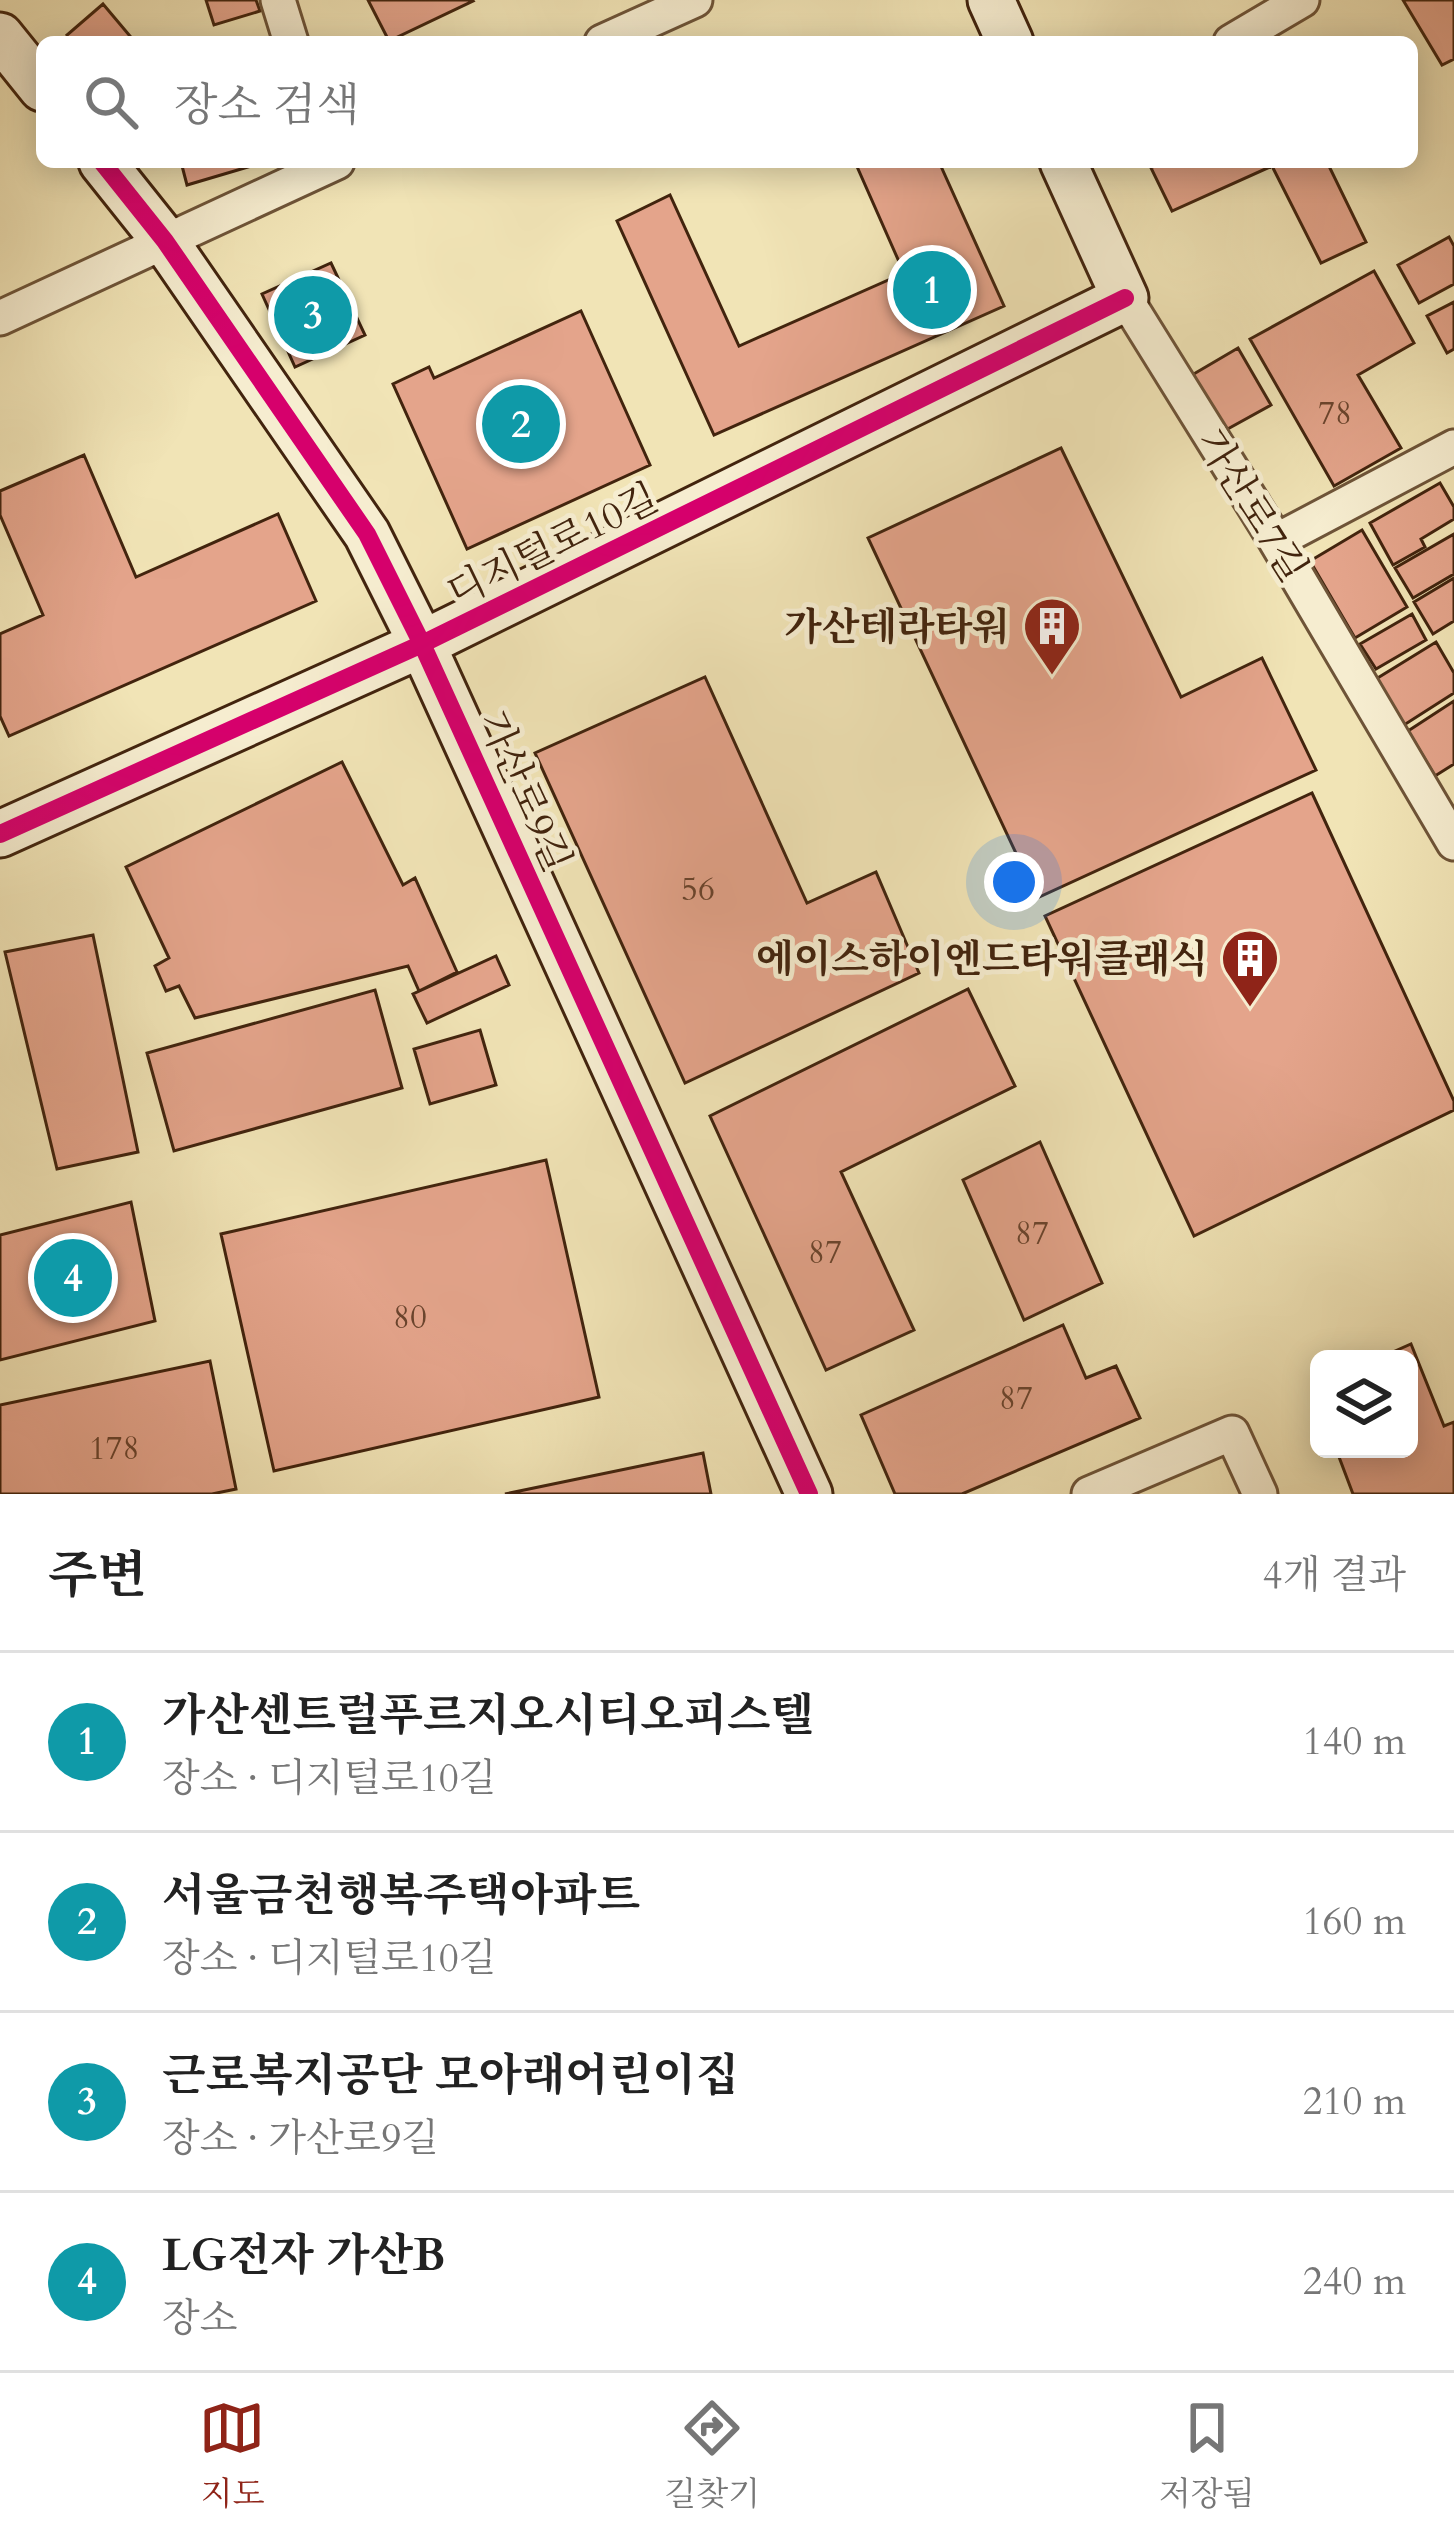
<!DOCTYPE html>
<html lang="ko">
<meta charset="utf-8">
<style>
:root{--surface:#fff;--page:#f2f2f2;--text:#222;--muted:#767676;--line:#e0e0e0;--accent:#8f2418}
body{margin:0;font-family:Cardo,"Noto Serif KR",serif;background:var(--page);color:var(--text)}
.controls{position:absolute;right:36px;bottom:36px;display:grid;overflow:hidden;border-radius:18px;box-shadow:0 6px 30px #0003}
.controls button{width:108px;height:108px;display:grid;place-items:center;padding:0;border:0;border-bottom:3px solid var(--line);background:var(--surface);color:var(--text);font:60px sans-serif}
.you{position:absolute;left:1014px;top:882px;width:42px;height:42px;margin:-30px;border:9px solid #fff;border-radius:50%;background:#1a73e8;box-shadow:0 0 0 18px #1a73e833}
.badge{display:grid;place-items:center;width:78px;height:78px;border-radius:50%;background:var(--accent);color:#fff;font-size:39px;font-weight:700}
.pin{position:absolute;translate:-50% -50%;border:6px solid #fff;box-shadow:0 3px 12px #0006}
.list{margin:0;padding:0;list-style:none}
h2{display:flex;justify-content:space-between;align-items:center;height:156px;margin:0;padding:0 48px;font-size:51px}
h2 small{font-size:39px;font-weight:400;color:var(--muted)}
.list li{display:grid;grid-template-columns:78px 1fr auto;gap:36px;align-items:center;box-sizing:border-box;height:180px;padding:0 48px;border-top:3px solid var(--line)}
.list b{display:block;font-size:45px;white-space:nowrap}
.list p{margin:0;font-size:39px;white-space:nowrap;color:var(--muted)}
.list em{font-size:39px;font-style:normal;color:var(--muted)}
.icon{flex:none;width:66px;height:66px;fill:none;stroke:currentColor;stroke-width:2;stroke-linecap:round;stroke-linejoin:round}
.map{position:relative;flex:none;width:1454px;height:1494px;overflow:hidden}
.search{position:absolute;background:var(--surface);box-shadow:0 6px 30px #0003;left:36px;right:36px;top:36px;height:132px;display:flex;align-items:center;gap:30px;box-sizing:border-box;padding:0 42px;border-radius:18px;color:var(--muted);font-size:45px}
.sheet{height:876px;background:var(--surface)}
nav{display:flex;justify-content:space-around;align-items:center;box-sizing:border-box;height:168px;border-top:3px solid var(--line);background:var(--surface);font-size:33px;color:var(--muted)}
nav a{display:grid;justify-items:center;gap:6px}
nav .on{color:var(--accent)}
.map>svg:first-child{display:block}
.building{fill:#e4a48b;stroke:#42240e;stroke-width:3}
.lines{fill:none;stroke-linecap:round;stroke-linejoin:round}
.street-casing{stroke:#6e5438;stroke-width:39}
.secondary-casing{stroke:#42240e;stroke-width:51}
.street{stroke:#f6edd0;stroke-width:33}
.secondary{stroke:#f6edd0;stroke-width:45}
.cycleway-casing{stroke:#f6edd0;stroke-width:26}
.cycleway{stroke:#d6006c;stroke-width:18}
.labels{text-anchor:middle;stroke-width:10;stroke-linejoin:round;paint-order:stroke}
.number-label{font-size:33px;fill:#6a442d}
.street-label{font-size:39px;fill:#42240e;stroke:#f6edd0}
.poi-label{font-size:39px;font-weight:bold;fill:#42240e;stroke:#f6edd0;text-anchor:end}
</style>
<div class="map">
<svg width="1454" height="1494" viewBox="0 0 1454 1494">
<rect width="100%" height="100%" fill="#f1e4b6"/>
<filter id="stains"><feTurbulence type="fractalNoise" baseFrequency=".00167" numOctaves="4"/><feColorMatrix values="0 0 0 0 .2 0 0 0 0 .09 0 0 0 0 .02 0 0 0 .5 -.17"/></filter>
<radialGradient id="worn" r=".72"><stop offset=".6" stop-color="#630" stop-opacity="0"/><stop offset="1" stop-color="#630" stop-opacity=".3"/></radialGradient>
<path class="building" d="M206,0H256L260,11L214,25Z
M368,0H472L473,1L389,41Z
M1403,0H1454V59L1442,65Z
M103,4L135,42H72L67,35Z
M181,162H246L248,167L187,185Z
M855,162H939L1004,306L714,435L617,221L670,195L739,346L904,273Z
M1162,162H1327L1366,242L1321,263L1272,166L1172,211L1151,168Z
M1449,237L1454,246V284L1419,303L1398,265Z
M331,263L365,335L295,367L262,294Z
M1374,271L1414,343L1358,375L1401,448L1334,486L1250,339Z
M1454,302V349L1447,353L1427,316Z
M581,311L650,465L467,549L393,384L429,367L434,378Z
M1238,348L1271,405L1224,431L1192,375Z
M1061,448L1181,697L1262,658L1316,770L1037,898L868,538Z
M84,455L136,577L278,514L316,601L9,736L0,716V634L43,615L0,515V491Z
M1440,483L1454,507V519L1421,539L1425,547L1393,565L1370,523Z
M1362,530L1407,607L1355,638L1310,561Z
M1454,534V574L1413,598L1395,568Z
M1454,578V621L1433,634L1414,602Z
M1412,614L1426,640L1376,669L1360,644Z
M1436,642L1454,673V693L1404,725L1376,679Z
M705,677L807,903L876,872L919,973L685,1083L535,753Z
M1454,701V764L1435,776L1408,731Z
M342,762L403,885L415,878L457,972L419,991L408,966L195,1018L179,986L166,991L155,966L169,958L126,867Z
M1312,793L1454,1101V1110L1194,1236L1045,916Z
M93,935L138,1152L57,1169L5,952Z
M496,956L509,985L427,1023L413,994Z
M968,989L1015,1086L841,1172L914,1330L826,1370L710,1116Z
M375,990L402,1088L174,1151L147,1053Z
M480,1030L496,1085L430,1104L414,1049Z
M1040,1142L1102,1283L1024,1320L963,1180Z
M546,1160L599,1397L274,1471L221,1234Z
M131,1202L155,1321L0,1360V1235Z
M1063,1325L1086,1378L1116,1366L1140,1418L962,1494H895L861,1415Z
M1411,1344L1444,1426L1454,1422V1494H1353L1336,1449H1409V1359H1377Z
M210,1361L236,1489L212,1494H0V1405Z
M703,1453L711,1494H505Z"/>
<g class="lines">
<defs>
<path id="street" d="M278,0L291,42
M602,42L695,0
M1231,42L1302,0
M1125,298L1276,541L1454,843
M0,318L337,162
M1276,541L1454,447
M1089,1494L1232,1433L1260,1494"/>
<path id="secondary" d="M991,0L1010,42
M0,36L42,88
M102,162L165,241L367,534L422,644L809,1494
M0,834L422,644L1125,298L1063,162"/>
</defs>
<use href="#street" class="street-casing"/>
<use href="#secondary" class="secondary-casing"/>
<use href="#street" class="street"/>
<use href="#secondary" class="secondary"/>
<defs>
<path id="cycleway" d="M102,162L165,241L367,534L422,644L809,1494
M0,834L422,644L1125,298"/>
</defs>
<use href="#cycleway" class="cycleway-casing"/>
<use href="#cycleway" class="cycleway"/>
</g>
<defs>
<symbol id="building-pin" viewBox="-11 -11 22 30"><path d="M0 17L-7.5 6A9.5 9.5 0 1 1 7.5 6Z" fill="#8f2418" stroke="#f6edd0"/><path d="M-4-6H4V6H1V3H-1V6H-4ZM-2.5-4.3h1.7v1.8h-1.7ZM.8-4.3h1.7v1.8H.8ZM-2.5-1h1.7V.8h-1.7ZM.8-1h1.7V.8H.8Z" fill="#fff"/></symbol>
</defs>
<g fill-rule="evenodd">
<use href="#building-pin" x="1019" y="593" width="66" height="90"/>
<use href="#building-pin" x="1217" y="925" width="66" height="90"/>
</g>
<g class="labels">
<g class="number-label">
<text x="1335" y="424">78</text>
<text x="698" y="900">56</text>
<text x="1032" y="1244">87</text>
<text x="825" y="1263">87</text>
<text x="410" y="1328">80</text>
<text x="1016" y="1409">87</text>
<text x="114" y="1459">178</text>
</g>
<g class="street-label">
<text transform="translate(1253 505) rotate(58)" y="14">가산로7길</text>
<text transform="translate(552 544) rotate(-26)" y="14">디지털로10길</text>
<text transform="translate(526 791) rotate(66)" y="14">가산로9길</text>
</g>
<g class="poi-label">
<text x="1010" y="640">가산테라타워</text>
<text x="1208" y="972">에이스하이엔드타워클래식</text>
</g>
</g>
<rect width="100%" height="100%" filter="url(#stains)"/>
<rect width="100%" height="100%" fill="url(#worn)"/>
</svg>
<div class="controls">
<button><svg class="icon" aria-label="layers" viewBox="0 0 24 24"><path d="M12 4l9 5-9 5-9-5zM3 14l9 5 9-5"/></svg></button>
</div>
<div class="you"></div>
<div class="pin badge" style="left:932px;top:290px;background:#0f9aa8">1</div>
<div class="pin badge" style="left:521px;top:424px;background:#0f9aa8">2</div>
<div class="pin badge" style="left:313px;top:315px;background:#0f9aa8">3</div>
<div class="pin badge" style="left:73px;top:1278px;background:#0f9aa8">4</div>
<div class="search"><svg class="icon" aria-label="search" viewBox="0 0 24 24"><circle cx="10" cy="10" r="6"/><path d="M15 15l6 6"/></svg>장소 검색</div>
</div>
<section class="sheet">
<h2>주변<small>4개 결과</small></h2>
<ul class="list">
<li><span class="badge" style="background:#0f9aa8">1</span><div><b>가산센트럴푸르지오시티오피스텔</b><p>장소 · 디지털로10길</p></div><em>140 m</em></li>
<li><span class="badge" style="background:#0f9aa8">2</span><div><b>서울금천행복주택아파트</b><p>장소 · 디지털로10길</p></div><em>160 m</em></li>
<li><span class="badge" style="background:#0f9aa8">3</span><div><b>근로복지공단 모아래어린이집</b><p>장소 · 가산로9길</p></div><em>210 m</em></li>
<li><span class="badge" style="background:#0f9aa8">4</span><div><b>LG전자 가산B</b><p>장소</p></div><em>240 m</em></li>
</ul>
</section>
<nav>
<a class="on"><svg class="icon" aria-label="map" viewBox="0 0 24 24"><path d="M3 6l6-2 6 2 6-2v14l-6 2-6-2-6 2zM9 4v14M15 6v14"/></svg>지도</a>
<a><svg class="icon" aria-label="directions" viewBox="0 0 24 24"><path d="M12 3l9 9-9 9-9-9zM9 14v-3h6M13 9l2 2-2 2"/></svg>길찾기</a>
<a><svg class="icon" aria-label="saved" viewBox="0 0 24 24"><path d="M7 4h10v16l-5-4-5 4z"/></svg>저장됨</a>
</nav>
